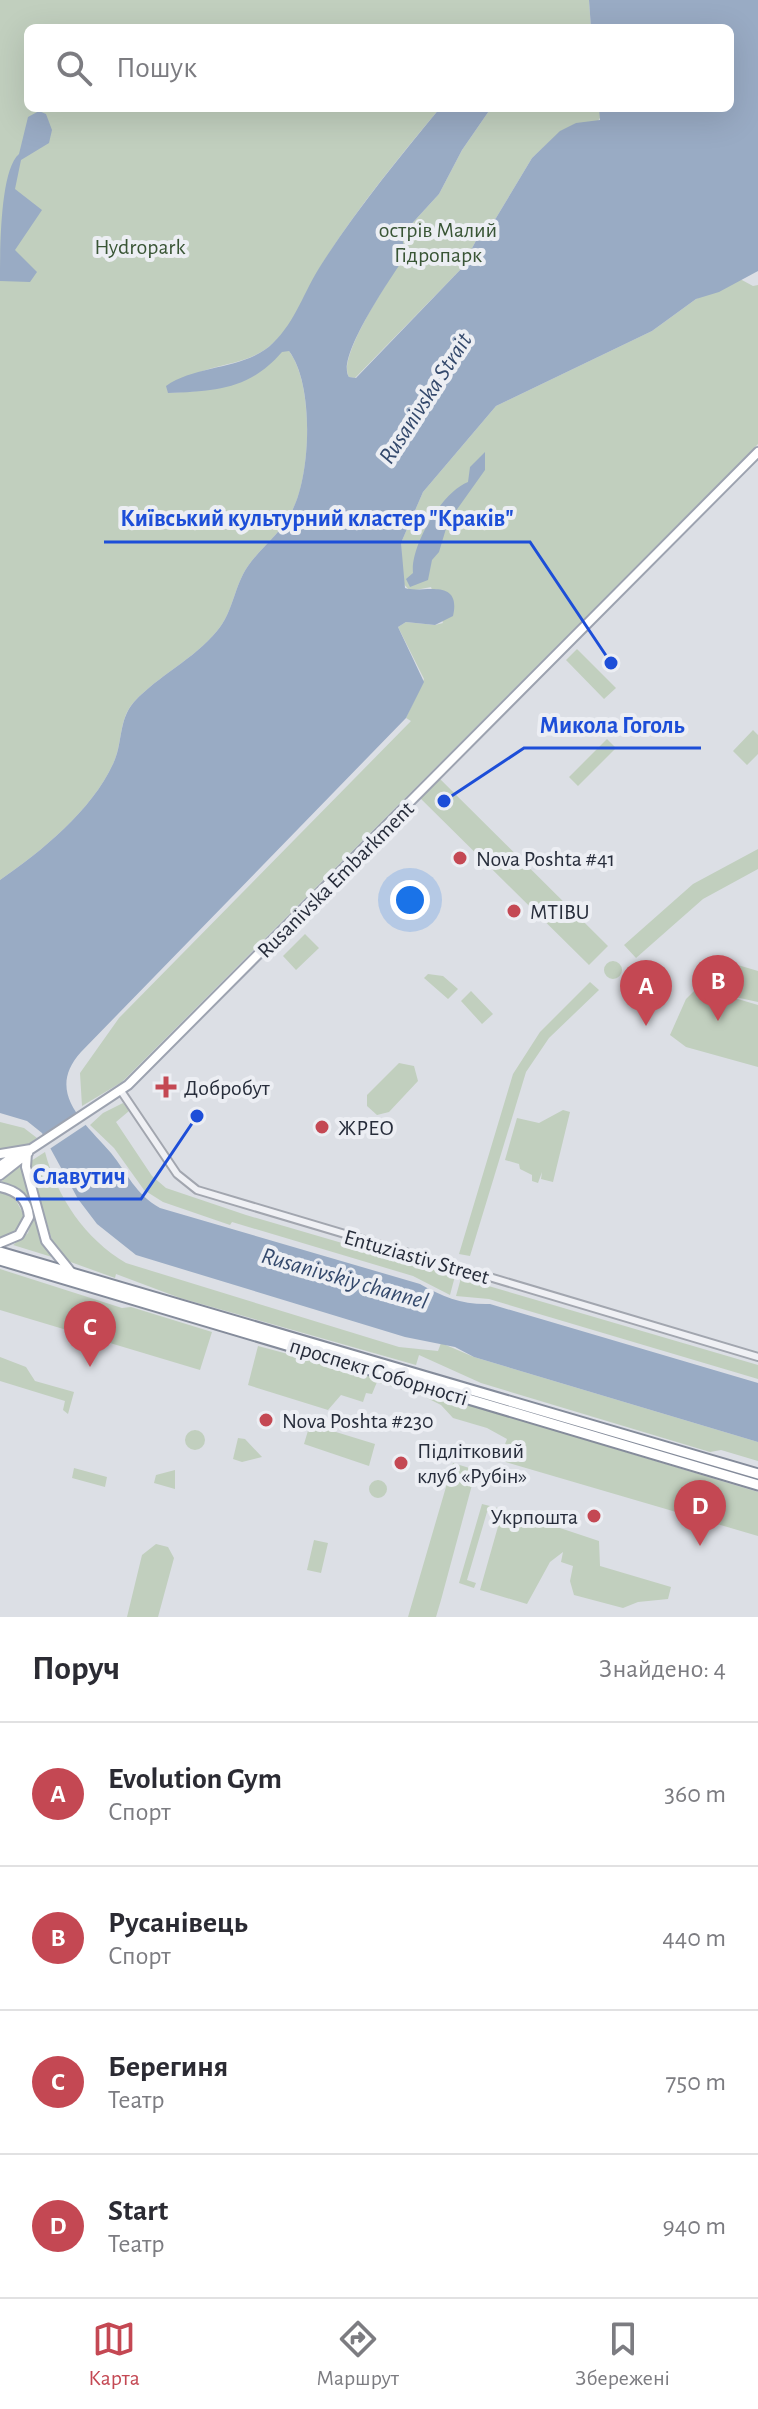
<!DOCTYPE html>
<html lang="uk">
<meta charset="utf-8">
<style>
:root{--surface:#fff;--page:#f7f7f7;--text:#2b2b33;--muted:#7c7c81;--line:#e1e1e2;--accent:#c44853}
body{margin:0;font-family:"Alegreya Sans",sans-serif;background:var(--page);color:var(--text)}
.you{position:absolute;left:410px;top:900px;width:28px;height:28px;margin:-20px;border:6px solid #fff;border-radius:50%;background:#1a73e8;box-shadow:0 0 0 12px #1a73e833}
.badge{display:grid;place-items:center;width:52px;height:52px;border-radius:50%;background:var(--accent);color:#fff;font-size:26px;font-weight:700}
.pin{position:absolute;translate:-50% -66px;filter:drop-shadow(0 2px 4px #0008)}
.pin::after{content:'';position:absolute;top:42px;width:28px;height:24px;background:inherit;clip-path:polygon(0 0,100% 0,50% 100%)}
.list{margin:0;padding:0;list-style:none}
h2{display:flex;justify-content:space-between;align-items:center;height:104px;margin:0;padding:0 32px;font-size:34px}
h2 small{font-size:26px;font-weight:400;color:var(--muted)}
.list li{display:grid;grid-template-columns:52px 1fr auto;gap:24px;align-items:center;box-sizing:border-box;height:144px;padding:0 32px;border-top:2px solid var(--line)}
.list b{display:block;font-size:30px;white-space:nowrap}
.list p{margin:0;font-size:26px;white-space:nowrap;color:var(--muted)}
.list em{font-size:26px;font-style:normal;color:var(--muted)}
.icon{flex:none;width:44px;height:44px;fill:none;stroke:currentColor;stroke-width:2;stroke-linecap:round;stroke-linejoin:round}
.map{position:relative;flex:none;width:758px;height:1617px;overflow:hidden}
.search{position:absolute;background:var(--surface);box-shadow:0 8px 32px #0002;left:24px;right:24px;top:24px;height:88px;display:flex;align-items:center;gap:20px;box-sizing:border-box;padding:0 28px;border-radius:12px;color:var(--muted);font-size:30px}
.sheet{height:680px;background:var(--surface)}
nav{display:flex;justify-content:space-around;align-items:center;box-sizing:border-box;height:112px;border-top:2px solid var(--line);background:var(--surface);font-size:22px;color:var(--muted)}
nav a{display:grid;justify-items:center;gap:4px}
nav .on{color:var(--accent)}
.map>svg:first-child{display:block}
.green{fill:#c1cfbe}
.water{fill:#99abc4}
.pier{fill:#dcdfe5}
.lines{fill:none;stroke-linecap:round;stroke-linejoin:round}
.minor-casing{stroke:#a2a6af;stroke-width:10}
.major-casing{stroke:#9da3b0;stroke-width:12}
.highway-casing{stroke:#858c9b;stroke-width:13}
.minor{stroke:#eff0f4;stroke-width:6}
.major{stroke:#fff;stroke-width:8}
.highway{stroke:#fff;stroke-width:9}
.poi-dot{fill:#c44853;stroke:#eceef3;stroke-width:3}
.labels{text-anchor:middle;stroke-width:8;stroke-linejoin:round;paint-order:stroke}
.park-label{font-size:22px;fill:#395535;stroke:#eceef3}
.poi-label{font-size:22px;fill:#272d3b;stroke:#eceef3;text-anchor:start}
.street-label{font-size:22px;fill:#272d3b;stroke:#eceef3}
.water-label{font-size:24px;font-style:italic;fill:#34496c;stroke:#eceef3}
.leader{fill:none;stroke:#1d4ed8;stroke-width:3}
.callout-dot{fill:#1d4ed8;stroke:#eceef3;stroke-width:3}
.callout-label{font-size:24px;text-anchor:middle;font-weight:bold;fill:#1d4ed8;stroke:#eceef3;stroke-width:8;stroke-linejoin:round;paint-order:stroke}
</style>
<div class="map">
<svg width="758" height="1617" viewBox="0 0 758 1617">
<rect width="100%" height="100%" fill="#dcdfe5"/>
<path class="green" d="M0,0H589L591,28H28V108H440C401,155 358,207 326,258C307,286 297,324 271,345C241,371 198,360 168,393C213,391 251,387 282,351H289C314,385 311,472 293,509C283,532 262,546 248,566C234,586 233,613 217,631C193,660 159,675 134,702C118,719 123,744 113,764C92,810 41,852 0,880Z
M491,108H599L601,116L598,121L561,131L532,158L496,218L479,235L461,269L355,378L349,377C336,358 392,275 405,255L402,238L406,230L439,194L462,150Z
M740,279L753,286L758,285V444L122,1082L82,1106L80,1073L119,1018L411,721L406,718L424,679L398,627L406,622L435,625L443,623L431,587L410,591L402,582L401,543L423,492L496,406L652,331L696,299Z
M577,649L616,688L604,699L566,660Z
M753,730L758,735V754L747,765L733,751Z
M607,739L616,748L578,786L569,777Z
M437,776L608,946L589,965L417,795Z
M758,849V869L703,899L636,958L624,945L693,884Z
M305,934L319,948L296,970L283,956Z
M604 970a9 9 0 1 1 18 0a9 9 0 1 1-18 0Z
M731,963L758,971V1002L721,994L758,1005V1067L686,1047L670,1035L686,999L697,988L728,974Z
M428,974L443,976L458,989L448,999L424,978Z
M590,982L599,990L549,1038L526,1072L470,1256L459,1254L513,1074L540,1032Z
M471,991L493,1014L482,1024L461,1001Z
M399,1063L414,1066L418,1081L389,1112L377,1115L367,1106V1095Z
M123,1103L129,1111L116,1122L152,1176L166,1188L246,1215L455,1276L450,1295L413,1276L232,1222L230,1225L163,1202L144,1190L114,1148L90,1125L103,1113Z
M563,1110L570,1112L553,1182L541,1179L542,1172L538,1183L532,1181V1175L520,1169L519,1164L505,1160L517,1118L539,1123Z
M0,1122L24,1128L37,1138L27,1145L0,1149Z
M45,1152C57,1197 85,1239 126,1263L399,1347L438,1351L441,1343L474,1357L758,1442V1461L721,1450L710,1452L481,1383L419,1355L416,1365L180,1298L116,1274L115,1278L65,1260L54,1247L30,1167L31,1161Z
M20,1165L30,1201L20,1190L0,1183Z
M0,1192L14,1197L24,1215L21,1229L7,1239L0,1238Z
M34,1211L42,1240L52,1257L13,1245L28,1233Z
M0,1269L122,1308L131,1307L212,1332L200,1370L0,1310Z
M461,1278L758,1365V1379L489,1299L456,1296Z
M258,1346L400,1384L758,1492V1536L499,1460L507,1439L487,1428L453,1418L441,1405L425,1397L377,1382L372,1394L366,1393L363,1402L341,1395L328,1410L248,1385Z
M0,1357L26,1367L35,1381L74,1392L68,1414L63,1410L65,1401L0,1381Z
M310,1424L375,1444L369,1466L304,1444Z
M185 1440a10 10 0 1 1 20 0a10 10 0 1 1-20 0Z
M238,1438L245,1439L262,1457L242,1462L233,1459Z
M453,1463L476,1470L441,1600L436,1617H408Z
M74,1468L107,1477L105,1487L72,1478Z
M175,1470V1489L154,1483L156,1475Z
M369 1489a9 9 0 1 1 18 0a9 9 0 1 1-18 0Z
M482,1504L498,1508L496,1514L487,1512L467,1580L476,1583L474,1588L459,1583Z
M503,1509L599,1541L600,1566L671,1587L668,1599L638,1602L623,1608L574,1595L570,1581L573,1566L561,1562L563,1552L550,1562L527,1604L480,1590Z
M314,1540L328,1543L321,1573L307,1570Z
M156,1544L168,1547L174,1558L158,1617H127L142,1555Z"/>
<path class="water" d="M589,0H758V271L719,292L696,299L652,331L496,406L423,492L401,543L405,588C421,594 462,576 453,616L435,625L406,622L398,627L424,682L406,718L81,1052C44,1093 86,1123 111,1153C128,1174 135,1194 160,1208L420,1284C443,1297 463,1305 490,1304L758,1383V1442L474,1357L455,1347L405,1337L136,1255L97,1224L78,1199L42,1133L27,1121L0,1113V880C41,852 92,810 113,764C123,744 118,720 134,702C159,675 193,660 217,631C233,613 234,586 248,566C262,546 283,532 293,509C311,472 314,384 289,351L282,352C249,390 215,391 168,393L166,386C197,364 246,370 273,343C296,321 304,291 321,265C356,210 399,158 440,108H491L462,150L439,194L406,230L402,238L406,255C393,275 335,358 349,377L356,378L461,269L479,235L496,218L532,158L560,131L576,123L600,120L599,108H730V28H591Z
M39,111L46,114L52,130L49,143L21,160L15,189L42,210L15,250L37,272L30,282L0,281C0,250 0,170 19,154L28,117Z
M485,452V470L448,522L439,552L432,560L428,580L410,587L406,579L413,573C410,546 442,492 468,482L470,467Z"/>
<path class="pier" d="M79,1111L87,1124L48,1150L40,1137Z"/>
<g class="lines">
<defs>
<path id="minor" d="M121,1091L177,1174L197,1190L758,1357"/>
<path id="major" d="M27,1153L26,1167L46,1241L71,1272
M0,1154L31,1149L128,1085L758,452
M0,1166L17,1154
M0,1175L28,1153
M0,1187C18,1191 27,1199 29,1217L19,1235L0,1243"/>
<path id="highway" d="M0,1252L758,1474
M0,1260L758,1485"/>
</defs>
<use href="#minor" class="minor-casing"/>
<use href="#major" class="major-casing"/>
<use href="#highway" class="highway-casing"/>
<use href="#minor" class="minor"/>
<use href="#major" class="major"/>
<use href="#highway" class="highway"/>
</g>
<g class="poi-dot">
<circle cx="460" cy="858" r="8"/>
<circle cx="514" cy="911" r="8"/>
<path d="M162 1075h8v8h8v8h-8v8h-8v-8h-8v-8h8z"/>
<circle cx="322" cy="1127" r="8"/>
<circle cx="266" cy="1420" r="8"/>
<circle cx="401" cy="1463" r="8"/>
<circle cx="594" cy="1516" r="8"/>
</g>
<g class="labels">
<g class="park-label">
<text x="438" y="237">острів Малий<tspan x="438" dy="25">Гідропарк</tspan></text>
<text x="140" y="254">Hydropark</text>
</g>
<g class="poi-label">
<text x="476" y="866">Nova Poshta #41</text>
<text x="530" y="919">MTIBU</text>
<text x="184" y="1095">Добробут</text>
<text x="338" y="1135">ЖРЕО</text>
<text x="282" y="1428">Nova Poshta #230</text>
<text x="417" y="1458">Підлітковий<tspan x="417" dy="25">клуб «Рубін»</tspan></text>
<text x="578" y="1524" text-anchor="end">Укрпошта</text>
</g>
<g class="street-label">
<text transform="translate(335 879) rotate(-45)" y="8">Rusanivska Embarkment</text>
<text transform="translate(417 1256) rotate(16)" y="8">Entuziastiv Street</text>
<text transform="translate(379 1371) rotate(17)" y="8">проспект Соборності</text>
</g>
<g class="water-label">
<text transform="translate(425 398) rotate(-57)" y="8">Rusanivska Strait</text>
<text transform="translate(345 1278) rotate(16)" y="8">Rusanivskiy channel</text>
</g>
</g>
<path class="leader" d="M611 663L530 542H104M444 801L524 748H701M197 1116L141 1199H16"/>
<g class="callout-dot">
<circle cx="611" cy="663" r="8"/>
<circle cx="444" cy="801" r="8"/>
<circle cx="197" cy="1116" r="8"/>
</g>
<g class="callout-label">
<text x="317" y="526">Київський культурний кластер "Краків"</text>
<text x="612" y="733">Микола Гоголь</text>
<text x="79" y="1184">Славутич</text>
</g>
</svg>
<div class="you"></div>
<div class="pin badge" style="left:646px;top:1026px">A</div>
<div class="pin badge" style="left:718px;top:1021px">B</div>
<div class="pin badge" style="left:90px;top:1367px">C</div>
<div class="pin badge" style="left:700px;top:1546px">D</div>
<div class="search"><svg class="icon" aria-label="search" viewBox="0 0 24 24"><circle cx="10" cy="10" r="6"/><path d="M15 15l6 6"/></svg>Пошук</div>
</div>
<section class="sheet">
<h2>Поруч<small>Знайдено: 4</small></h2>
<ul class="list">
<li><span class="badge">A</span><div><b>Evolution Gym</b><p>Спорт</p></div><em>360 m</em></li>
<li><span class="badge">B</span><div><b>Русанівець</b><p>Спорт</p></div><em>440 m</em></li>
<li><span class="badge">C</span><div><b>Берегиня</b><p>Театр</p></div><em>750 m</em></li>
<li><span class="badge">D</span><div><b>Start</b><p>Театр</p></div><em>940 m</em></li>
</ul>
</section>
<nav>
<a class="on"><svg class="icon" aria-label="map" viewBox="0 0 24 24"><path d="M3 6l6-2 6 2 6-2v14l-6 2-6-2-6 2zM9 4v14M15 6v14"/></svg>Карта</a>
<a><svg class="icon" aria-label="directions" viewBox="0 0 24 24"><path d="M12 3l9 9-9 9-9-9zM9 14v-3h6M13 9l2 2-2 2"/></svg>Маршрут</a>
<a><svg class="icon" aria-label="saved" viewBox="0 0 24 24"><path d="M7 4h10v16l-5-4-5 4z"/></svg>Збережені</a>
</nav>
